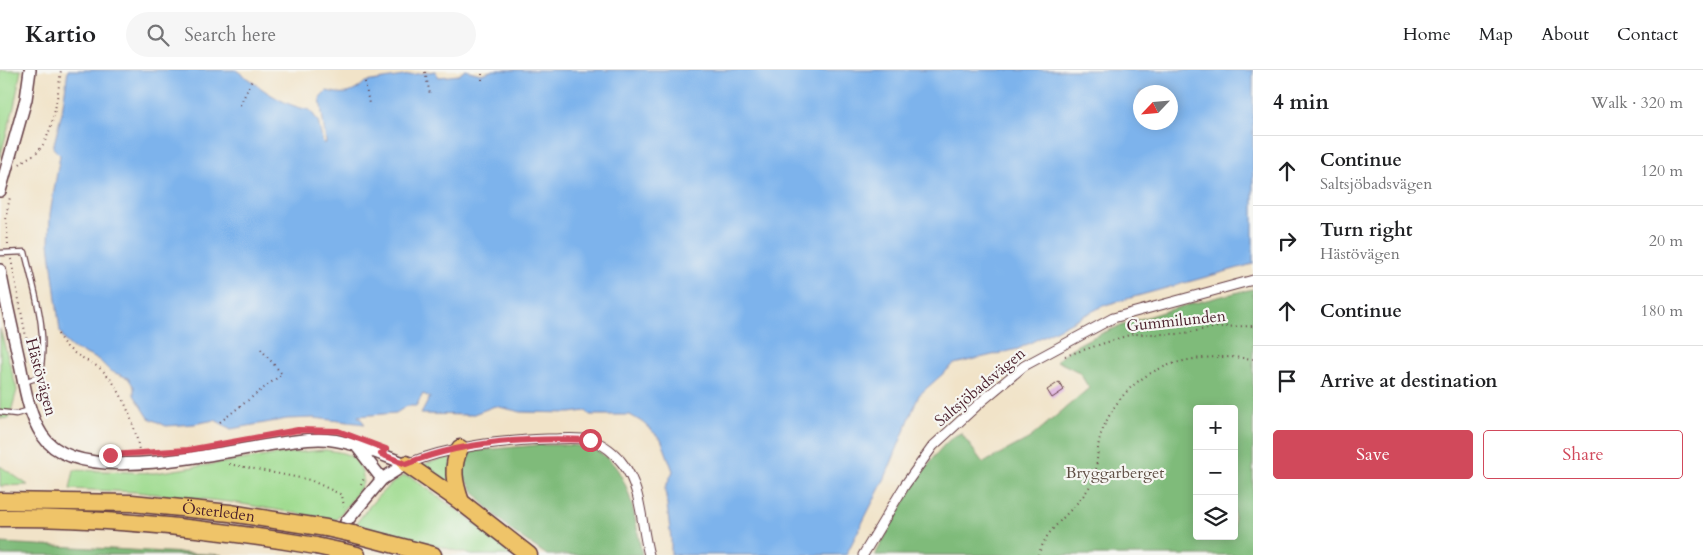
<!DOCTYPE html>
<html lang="en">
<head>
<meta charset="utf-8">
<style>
  body { margin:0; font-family:Cardo,serif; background:#f6f6f6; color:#202124 }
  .controls { position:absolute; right:15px; bottom:15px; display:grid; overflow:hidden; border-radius:5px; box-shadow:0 2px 12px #0003 }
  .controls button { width:45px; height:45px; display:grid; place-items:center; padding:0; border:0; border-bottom:1px solid #e0e0e0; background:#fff; color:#202124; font:25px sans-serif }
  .compass { position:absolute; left:1133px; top:15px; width:45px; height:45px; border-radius:50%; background:#fff; box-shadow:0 2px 12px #0003; rotate:244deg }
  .stop { position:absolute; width:15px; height:15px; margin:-11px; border:4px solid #d1495b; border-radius:50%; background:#fff }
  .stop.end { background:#d1495b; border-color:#fff; box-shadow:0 1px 5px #0008 }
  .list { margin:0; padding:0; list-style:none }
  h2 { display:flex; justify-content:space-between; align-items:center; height:65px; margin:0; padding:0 20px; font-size:21px }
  h2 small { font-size:16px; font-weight:400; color:#757577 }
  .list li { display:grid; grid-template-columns:32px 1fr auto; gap:15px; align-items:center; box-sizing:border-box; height:70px; padding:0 20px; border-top:1px solid #e0e0e0 }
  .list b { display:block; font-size:19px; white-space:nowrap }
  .list p { margin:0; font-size:16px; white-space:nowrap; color:#757577 }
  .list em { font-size:16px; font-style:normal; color:#757577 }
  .actions { display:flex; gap:10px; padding:15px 20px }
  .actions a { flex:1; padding:11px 0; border:1px solid #d1495b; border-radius:5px; text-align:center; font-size:18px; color:#d1495b }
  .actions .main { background:#d1495b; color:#fff }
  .icon { flex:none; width:28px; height:28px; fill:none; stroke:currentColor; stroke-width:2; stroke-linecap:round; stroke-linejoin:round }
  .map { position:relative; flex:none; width:1253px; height:485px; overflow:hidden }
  header { display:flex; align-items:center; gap:30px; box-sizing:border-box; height:70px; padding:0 25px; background:#fff; border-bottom:1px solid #e0e0e0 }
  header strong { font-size:24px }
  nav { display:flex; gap:28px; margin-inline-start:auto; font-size:18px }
  .search { width:350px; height:45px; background:#f6f6f6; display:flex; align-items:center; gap:12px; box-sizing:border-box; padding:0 18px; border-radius:28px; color:#757577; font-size:19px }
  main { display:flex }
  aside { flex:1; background:#fff }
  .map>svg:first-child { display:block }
  .green { fill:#9fdb8f; stroke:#747d5d }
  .forest { fill:#7fbb7a; stroke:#646d52; fill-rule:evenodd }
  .water { fill:#7db3ec; stroke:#64698c; fill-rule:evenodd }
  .building { fill:#ddafdf }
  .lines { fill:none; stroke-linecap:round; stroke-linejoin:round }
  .service-casing { stroke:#633c43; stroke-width:7 }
  .minor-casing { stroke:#633c43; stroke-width:11 }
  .tertiary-casing { stroke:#633c43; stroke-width:14 }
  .motorway-casing { stroke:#633c43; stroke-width:19 }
  .path { stroke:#633c43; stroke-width:2; stroke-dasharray:1 4; stroke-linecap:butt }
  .service { stroke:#fff; stroke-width:4.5 }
  .minor { stroke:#fff; stroke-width:9 }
  .tertiary { stroke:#fff; stroke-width:11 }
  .motorway { stroke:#efc469; stroke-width:16 }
  .motorway-bridge-casing { stroke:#633c43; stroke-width:19; stroke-linecap:butt }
  .motorway-bridge { stroke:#efc469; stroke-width:16 }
  .route { stroke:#d1495b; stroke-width:6 }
  .labels { text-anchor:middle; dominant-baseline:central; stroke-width:4.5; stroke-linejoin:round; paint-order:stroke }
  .street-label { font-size:16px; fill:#4a1f2b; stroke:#f6f6f2 }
  .park-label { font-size:16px; fill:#5f4e44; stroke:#f6f6f2 }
</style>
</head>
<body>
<header>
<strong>Kartio</strong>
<div class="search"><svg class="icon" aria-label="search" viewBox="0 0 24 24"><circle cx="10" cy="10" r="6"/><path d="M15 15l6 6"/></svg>Search here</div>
<nav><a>Home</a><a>Map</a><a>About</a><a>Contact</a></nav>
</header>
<main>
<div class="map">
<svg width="1253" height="485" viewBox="0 0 1253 485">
  <rect width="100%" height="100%" fill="#f6f6f2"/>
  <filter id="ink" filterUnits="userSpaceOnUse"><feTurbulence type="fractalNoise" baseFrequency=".02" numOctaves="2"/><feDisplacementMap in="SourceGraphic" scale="10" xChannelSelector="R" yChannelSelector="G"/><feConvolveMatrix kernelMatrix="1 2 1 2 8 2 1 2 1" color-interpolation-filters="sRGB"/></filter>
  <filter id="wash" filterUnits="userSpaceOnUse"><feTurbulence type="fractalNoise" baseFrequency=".0096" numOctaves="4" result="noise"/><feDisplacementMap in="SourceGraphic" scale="20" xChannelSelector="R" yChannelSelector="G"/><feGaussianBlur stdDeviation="1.12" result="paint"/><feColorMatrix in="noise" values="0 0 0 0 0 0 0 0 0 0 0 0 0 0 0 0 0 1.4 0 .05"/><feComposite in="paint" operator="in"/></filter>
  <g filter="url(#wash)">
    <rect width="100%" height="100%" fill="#f1e3c8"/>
    <!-- green -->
    <g class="green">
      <polygon points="0,0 21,0 14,37 0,87"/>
      <polygon points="0,259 17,320 9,349 0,348"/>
      <path d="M 325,380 C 340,382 355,383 361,399 C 363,404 364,410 362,415 C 355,427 344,439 336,450 L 230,432 L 136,422 L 70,419 L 74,400 L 155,403 L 280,384 Z"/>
      <polygon points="451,386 450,417 422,395"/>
      <polygon points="0,396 28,415 0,416"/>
      <path d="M 403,406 L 411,407 L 519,485 L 472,485 L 356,454 C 369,436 383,418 403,406 Z"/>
    </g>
    <!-- forest -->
    <g class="forest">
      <path d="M 1253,219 L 1253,485 L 875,485 C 891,457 933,372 961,363 L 983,393 L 1030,368 L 1089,318 L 1079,302 L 1057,291 C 1082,259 1211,228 1253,219 ZM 1197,339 L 1234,339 L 1234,466 L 1197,466 Z"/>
      <path d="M 538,375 C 554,375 572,374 588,378 C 631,389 634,449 642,485 L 547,485 L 512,461 L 482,432 L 464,407 L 461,392 L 464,385 L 472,381 Z"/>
      <polygon points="0,473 223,485 0,485"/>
    </g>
    <!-- water -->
    <path class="water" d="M 68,0 L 236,0 C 260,17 280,35 310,40 L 318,51 L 323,73 L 326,73 L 320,28 L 327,21 C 344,25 352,25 365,12 L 435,1 L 439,7 L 459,5 L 465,0 L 481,4 L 494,0 L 1253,0 L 1253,194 L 1105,235 L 1018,279 L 954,294 L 919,325 L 885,408 L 846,485 L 671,485 L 671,469 L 665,418 L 673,401 L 661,369 L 642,352 L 630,345 L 590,345 L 586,341 L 570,343 L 521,342 L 495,336 L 471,345 L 421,344 L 430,327 L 423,324 L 416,336 L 407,336 L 396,343 L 358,346 L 365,354 L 314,348 L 287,349 L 231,359 L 215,350 L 194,354 L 166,356 L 149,348 L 134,325 L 134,317 L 128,308 L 110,301 L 99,290 L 73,278 L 65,271 L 60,261 L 49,173 L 50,144 L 60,85 L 53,78 L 62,42 ZM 1140,22 L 1170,22 L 1170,52 L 1140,52 Z"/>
    <g id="blocks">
      <!-- building -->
      <polygon class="building" points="1059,312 1064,320 1052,328 1047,320"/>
    </g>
  </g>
  <g filter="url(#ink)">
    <use href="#blocks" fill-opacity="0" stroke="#633c43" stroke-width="1"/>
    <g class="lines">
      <defs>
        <g id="service">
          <path d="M 0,183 L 25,182 C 35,224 49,264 39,307 L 24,312"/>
          <polyline points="0,342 16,344 30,340"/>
        </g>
        <g id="minor">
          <path d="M 406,394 C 452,376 499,371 548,369 C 561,369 577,367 590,370 C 603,373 616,384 623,394 C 642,418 641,456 649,485"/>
          <polyline points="863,485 905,415 933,376 982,331 1024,296 1113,248 1253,210"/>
        </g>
        <g id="tertiary">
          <polyline points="0,121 26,29 30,0"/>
          <path d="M 0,200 C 5,228 12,257 18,285 C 24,311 27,342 42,365 C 82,427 257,369 319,369 C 349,369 379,384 406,394"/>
          <polyline points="358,378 382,409"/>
          <polyline points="346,452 382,409 406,394"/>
        </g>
        <g id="motorway">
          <path d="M 460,378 C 451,397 454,412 461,432"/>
          <polyline points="406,394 461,432 529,485"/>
          <path id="s1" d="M 0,431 L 132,433 L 230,443 L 326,458"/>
          <path d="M 0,448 C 107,447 210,458 316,476"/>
          <polyline points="353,464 433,485"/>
          <polyline points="344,482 357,485"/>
        </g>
      </defs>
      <!-- service casing -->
      <use href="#service" class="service-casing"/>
      <!-- minor casing -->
      <use href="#minor" class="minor-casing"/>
      <!-- tertiary casing -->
      <use href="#tertiary" class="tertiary-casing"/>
      <!-- motorway casing -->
      <use href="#motorway" class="motorway-casing"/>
      <!-- path -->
      <g class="path">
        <polyline points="425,2 430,24"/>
        <polyline points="482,4 482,13"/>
        <polyline points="365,12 369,34"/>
        <polyline points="240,35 252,10"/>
        <path d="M 20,94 C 25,88 34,86 39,80 C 54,63 58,22 61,0"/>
        <polyline points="8,174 6,146 10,127"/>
        <polyline points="11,189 27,272"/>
        <path d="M 58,264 C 67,283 81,286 98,297 C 120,312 136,356 139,381"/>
        <polyline points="1065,286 1132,264 1179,264 1218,257 1253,256"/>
        <polyline points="220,352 282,304 259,277"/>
        <polyline points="229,394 310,410 342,425 344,437"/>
        <polyline points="361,415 365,406"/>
        <path d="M 1038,485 C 1041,478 1044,471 1048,465 C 1061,448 1079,434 1090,416 C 1100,400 1095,381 1101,364 C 1126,296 1186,281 1253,289"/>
      </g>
      <!-- service -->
      <use href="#service" class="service"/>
      <!-- minor -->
      <use href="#minor" class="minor"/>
      <!-- tertiary -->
      <use href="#tertiary" class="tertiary"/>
      <!-- motorway -->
      <use href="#motorway" class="motorway"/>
      <defs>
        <g id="motorway-bridge">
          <polyline points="326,458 353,464"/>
          <polyline points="316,476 344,482"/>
        </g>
      </defs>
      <!-- motorway-bridge casing -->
      <use href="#motorway-bridge" class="motorway-bridge-casing"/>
      <!-- motorway-bridge -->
      <use href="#motorway-bridge" class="motorway-bridge"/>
    </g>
  </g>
  <g class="lines" filter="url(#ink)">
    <!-- route -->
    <path class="route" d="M 110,385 L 188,380 L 298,360 L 338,361 L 386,379 L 381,384 L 406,394 C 464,371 528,367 590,370"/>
  </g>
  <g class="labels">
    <!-- street labels -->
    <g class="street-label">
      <text transform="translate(1176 251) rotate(-6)">Gummilunden</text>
      <text transform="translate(41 307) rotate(75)">Hästövägen</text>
      <text transform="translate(980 317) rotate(-40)">Saltsjöbadsvägen</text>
      <text stroke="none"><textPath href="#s1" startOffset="219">Österleden</textPath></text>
    </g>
    <!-- park labels -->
    <g class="park-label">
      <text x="1115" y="403">Bryggarberget</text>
    </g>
  </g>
</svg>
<div class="controls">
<button>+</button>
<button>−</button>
<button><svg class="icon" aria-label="layers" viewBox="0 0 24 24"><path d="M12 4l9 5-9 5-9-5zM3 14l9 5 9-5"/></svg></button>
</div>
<svg class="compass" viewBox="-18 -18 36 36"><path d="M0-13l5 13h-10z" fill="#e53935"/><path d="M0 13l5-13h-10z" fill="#757577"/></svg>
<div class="stop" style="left:590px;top:370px"></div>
<div class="stop end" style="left:110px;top:385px"></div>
</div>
<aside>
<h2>4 min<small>Walk · 320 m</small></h2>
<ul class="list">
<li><svg class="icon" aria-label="ahead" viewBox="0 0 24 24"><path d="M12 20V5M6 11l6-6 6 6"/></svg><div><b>Continue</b><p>Saltsjöbadsvägen</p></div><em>120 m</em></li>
<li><svg class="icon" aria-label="right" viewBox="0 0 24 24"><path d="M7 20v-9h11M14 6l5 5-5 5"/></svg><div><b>Turn right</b><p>Hästövägen</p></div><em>20 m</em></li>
<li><svg class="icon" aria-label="ahead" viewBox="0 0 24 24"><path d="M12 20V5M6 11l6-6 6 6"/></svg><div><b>Continue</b></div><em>180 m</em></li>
<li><svg class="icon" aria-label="arrive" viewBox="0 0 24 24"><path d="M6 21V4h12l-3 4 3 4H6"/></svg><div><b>Arrive at destination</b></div></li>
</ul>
<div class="actions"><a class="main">Save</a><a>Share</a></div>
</aside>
</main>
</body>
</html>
